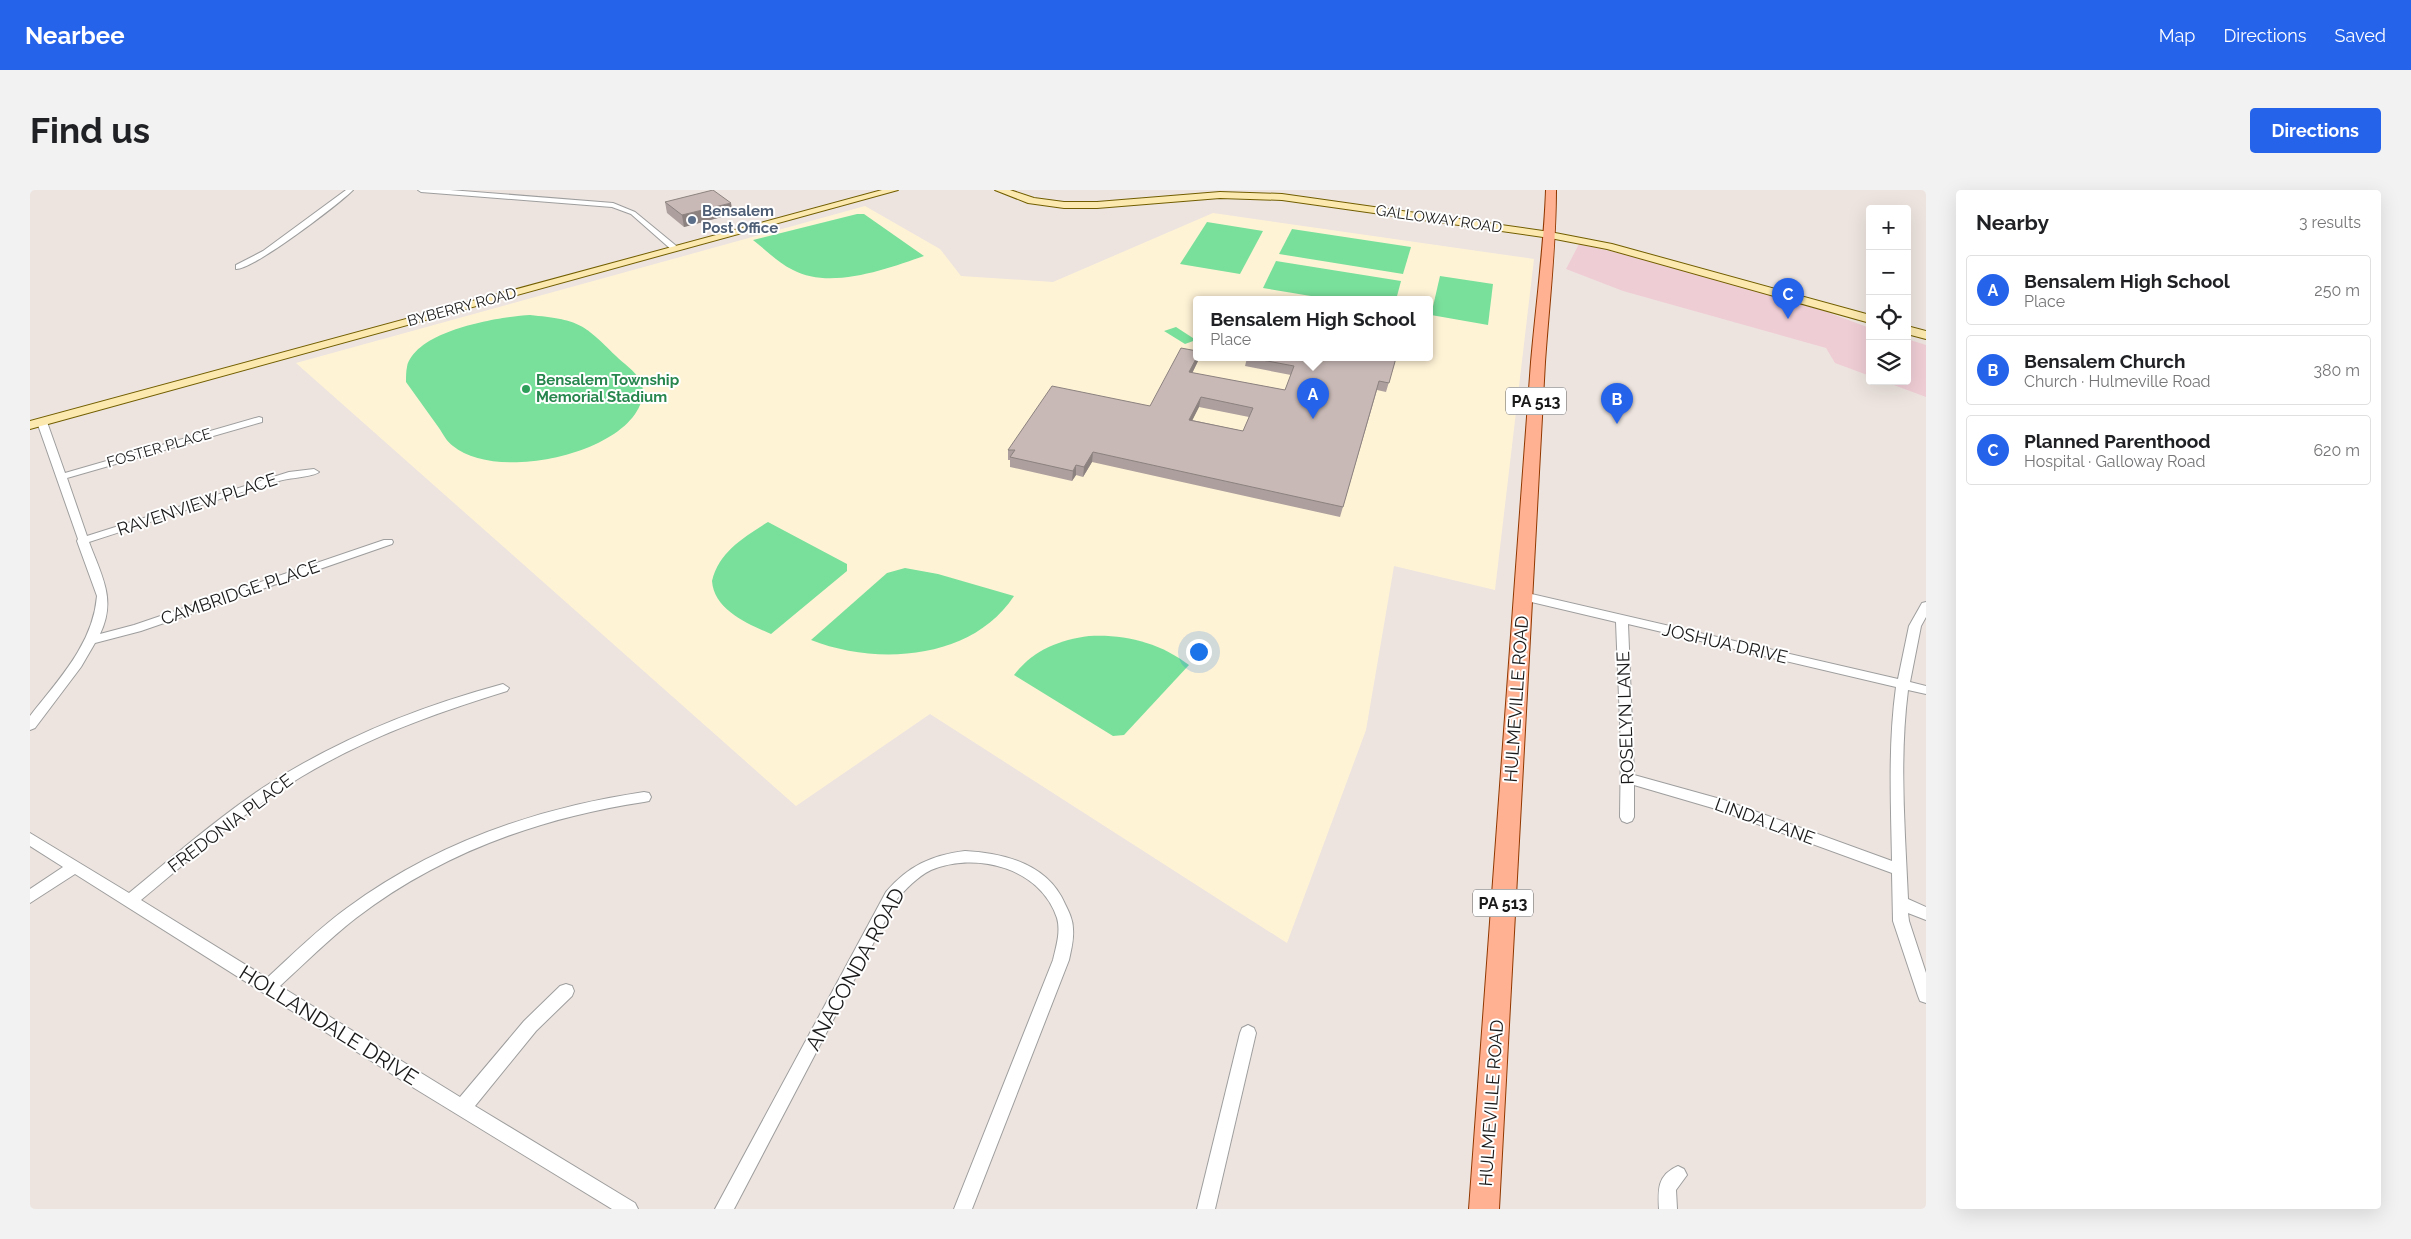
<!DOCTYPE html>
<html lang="en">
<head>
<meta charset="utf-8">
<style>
  body { margin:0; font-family:Raleway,sans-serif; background:#f2f2f2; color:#202124 }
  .controls { position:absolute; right:15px; top:15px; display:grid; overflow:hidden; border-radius:5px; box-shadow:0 5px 20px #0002 }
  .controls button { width:45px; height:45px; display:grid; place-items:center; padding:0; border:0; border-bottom:1px solid #e0e0e0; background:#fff; color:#202124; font:25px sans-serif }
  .you { position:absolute; left:1168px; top:461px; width:18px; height:18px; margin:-12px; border:4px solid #fff; border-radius:50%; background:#1a73e8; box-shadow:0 0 0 8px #1a73e833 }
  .badge { display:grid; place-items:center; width:32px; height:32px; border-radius:50%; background:#2563eb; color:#fff; font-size:16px; font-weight:700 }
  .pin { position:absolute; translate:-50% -41px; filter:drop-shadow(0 1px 2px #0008) }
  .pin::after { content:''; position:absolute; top:26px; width:18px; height:15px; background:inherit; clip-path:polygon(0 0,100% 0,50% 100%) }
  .popup { position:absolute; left:1163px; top:106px; width:240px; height:65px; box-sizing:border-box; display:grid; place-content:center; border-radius:5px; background:#fff; filter:drop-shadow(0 1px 4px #0005); font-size:16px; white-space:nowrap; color:#757577 }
  .popup b { font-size:19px; color:#202124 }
  .popup::after { content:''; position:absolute; left:50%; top:100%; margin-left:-10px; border:10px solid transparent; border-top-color:#fff }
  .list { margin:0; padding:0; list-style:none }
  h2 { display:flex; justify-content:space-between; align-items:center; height:65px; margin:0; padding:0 20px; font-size:21px }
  h2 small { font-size:16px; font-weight:400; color:#757577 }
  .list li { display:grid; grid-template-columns:32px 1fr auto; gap:15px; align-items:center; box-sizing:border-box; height:70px; margin:0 10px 10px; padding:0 10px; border:1px solid #e0e0e0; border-radius:5px }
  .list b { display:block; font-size:19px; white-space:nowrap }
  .list p { margin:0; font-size:16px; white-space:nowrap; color:#757577 }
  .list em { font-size:16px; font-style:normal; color:#757577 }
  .icon { flex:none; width:28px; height:28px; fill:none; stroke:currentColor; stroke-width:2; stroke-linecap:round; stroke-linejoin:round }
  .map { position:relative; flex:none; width:1896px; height:1019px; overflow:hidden; border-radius:5px }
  header { display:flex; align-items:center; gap:30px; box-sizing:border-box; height:70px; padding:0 25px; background:#2563eb; color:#fff }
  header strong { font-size:24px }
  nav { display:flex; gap:28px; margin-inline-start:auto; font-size:18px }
  .intro { display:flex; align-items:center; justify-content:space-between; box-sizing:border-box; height:120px; padding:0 30px }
  h1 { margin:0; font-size:35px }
  .button { padding:12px 22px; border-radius:5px; background:#2563eb; color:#fff; font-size:18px; font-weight:700 }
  main { display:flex; gap:30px; padding:0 30px }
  aside { flex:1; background:#fff; border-radius:5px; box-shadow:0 5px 20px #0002 }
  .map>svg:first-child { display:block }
  .commercial { fill:#efcdd5 }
  .education { fill:#fff3d6; fill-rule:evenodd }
  .pitch { fill:#79e09b }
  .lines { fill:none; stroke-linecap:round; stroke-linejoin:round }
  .street-casing { stroke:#9e9e9e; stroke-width:2 }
  .secondary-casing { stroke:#725e01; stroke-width:2 }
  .primary-casing { stroke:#913800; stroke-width:2 }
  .street { fill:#fff; fill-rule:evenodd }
  .secondary { fill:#fbe9af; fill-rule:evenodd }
  .primary { fill:#ffb192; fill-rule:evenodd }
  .wall { fill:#ac9f9d; fill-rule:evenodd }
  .shaded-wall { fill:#8c827f }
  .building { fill:#c8b9b6; stroke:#8c827f; fill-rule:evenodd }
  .service-dot { fill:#5c6f8a; stroke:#fff; stroke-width:2 }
  .leisure-dot { fill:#2e9e5b; stroke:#fff; stroke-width:2 }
  .labels { text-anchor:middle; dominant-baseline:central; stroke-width:4; stroke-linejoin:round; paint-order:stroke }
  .far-service-label { font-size:15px; font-weight:bold; fill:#4e5e75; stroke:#fff; text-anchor:start }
  .far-street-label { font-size:15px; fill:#1a1a1a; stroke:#fff }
  .far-leisure-label { font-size:15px; font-weight:bold; fill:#27864d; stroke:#fff; text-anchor:start }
  .shield { fill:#fff; stroke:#5f5f5f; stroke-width:1 }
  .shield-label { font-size:16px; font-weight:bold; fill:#1a1a1a }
  .street-label { font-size:18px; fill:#1a1a1a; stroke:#fff }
  .near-street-label { font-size:21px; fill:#1a1a1a; stroke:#fff }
</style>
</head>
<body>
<header>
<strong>Nearbee</strong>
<nav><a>Map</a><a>Directions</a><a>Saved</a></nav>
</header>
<div class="intro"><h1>Find us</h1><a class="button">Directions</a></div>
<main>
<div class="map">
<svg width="1896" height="1019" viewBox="0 0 1896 1019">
  <rect width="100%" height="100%" fill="#ede4df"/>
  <!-- commercial -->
  <g class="commercial">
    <polygon points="1549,54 1632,73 1794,121 1840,138 1840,186 1805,173 1796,158 1593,101 1536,79"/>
    <polygon points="1877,149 1896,155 1896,207 1853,191 1877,191"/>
  </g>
  <!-- education -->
  <path class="education" d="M 835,16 L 910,59 L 931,86 L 1023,92 L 1183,23 L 1504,69 L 1465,400 L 1364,376 L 1336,540 L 1257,753 L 900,524 L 766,616 L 266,173 ZM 1167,110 L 1399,110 L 1399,168 L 1167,168 Z"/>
  <!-- pitch -->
  <g class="pitch">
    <path d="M 827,24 L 834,24 L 894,66 C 857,79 800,100 763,80 C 748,73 736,60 723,50 Z"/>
    <polygon points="1177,32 1233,41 1210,84 1150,74"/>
    <polygon points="1262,39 1381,57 1373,84 1249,64"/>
    <polygon points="1246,71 1371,91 1366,110 1305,110 1233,98"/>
    <polygon points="1410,86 1463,94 1458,135 1401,125"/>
    <path d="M 500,125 C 548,130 552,132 586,166 C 593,173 605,181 610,190 C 614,198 614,207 610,215 C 589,266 464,291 423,256 C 417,252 413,244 409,238 C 398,223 387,207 376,192 C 376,187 376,181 377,177 C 386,140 469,127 500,125 Z"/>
    <polygon points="1146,137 1166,150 1155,154 1134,141"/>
    <path d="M 738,332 L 817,374 L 817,381 L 741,444 C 718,434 684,420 682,391 C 689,362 714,347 738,332 Z"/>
    <path d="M 875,378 L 908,384 L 984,406 C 942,470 847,476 781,450 L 857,383 Z"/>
    <path d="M 1059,446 C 1096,444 1130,453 1159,475 L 1094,545 L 1083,546 L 984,485 C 1003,460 1029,450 1059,446 Z"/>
  </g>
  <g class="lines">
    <defs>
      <g id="street">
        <path d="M 316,0 L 323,0 C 309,14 223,80 206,79 L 206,75 L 233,61 Z"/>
        <polygon points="388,0 420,0 583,13 605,22 650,59 643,61 601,24 582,17 391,2"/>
        <path d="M 229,227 L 232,228 L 232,232 L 37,288 L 57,346 L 259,282 L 284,279 L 289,282 C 283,287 258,288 249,291 C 185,309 122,332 59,352 C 71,385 87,409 70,444 L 104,435 L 354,350 L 362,350 L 363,352 L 362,354 L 111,441 L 65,453 L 51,477 L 5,538 L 0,540 L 0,526 C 29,489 63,454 67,406 L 47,351 L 48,349 L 7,232 L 9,230 L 12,229 L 17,232 L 35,283 Z"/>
        <path d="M 1493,402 L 1868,489 L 1879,436 L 1892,413 L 1896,412 L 1896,427 L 1891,436 L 1880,492 L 1896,496 L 1896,504 L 1878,500 C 1869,570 1875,640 1878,709 L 1896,717 L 1896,730 L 1878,723 L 1879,731 L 1896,783 L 1896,813 L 1890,811 L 1888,806 L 1863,731 L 1862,683 L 1686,619 L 1604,595 L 1604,627 L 1602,631 L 1597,633 L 1592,631 L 1590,627 L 1591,557 L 1586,432 L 1489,409 L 1487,406 ZM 1598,434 L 1866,497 C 1858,555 1861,613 1862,671 L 1694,610 L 1604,585 Z"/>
        <path d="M 473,494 L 479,498 L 477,501 C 405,523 336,548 271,587 C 213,622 163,667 111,710 L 237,788 C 263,764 288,739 317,718 C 405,653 506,618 614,602 L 619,603 L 621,607 L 619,611 L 614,612 C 509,628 411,663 326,728 C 299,749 275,773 250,796 L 430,907 L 494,831 L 530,796 L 536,794 L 542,796 L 544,801 L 542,806 L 506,841 L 445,916 L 605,1013 L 608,1019 L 582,1019 L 384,898 L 45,684 L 0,713 L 0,699 L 33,677 L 0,656 L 0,643 L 99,703 C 143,667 186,629 234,597 C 308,549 388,517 473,494 Z"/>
        <path d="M 935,661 C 974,663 1018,674 1035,714 C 1039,722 1043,730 1043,739 C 1044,750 1041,760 1039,770 L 942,1019 L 924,1019 L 1023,770 C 1026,757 1031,742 1027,728 C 1011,678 946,661 901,680 C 887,687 876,699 866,710 L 704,1019 L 685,1019 L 856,702 C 878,676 902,665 935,661 Z"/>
        <polygon points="1218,835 1224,838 1226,843 1185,1019 1167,1019 1210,843 1212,838"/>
        <path d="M 1648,976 L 1654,979 L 1657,985 L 1646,1000 L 1647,1019 L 1629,1019 C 1628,1000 1627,985 1648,976 Z"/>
      </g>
      <g id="secondary">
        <polygon points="852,0 868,0 0,239 0,231"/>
        <polygon points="965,0 980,0 1004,8 1034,12 1067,12 1190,2 1252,4 1520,42 1582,54 1840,125 1840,133 1577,59 1520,48 1252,10 1190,8 1067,18 1034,18 998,13"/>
        <polygon points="1877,136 1896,141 1896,149 1877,144"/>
      </g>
      <path id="primary" d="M 1516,0 L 1526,0 C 1526,57 1519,115 1515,172 L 1469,1019 L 1439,1019 L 1501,172 C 1506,115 1514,57 1516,0 Z"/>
    </defs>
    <!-- street casing -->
    <use href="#street" class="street-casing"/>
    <!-- secondary casing -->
    <use href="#secondary" class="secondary-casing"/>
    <!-- primary casing -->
    <use href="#primary" class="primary-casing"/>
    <!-- street -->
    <use href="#street" class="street"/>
    <!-- secondary -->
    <use href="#secondary" class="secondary"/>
    <!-- primary -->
    <use href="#primary" class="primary"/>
  </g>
  <!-- wall -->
  <g class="wall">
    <polygon points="635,12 703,24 654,37 637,23"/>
    <path d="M 1167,168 L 1169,168 L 1168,171 L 1162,183 L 1255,200 L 1261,185 L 1215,176 L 1217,168 L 1366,168 L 1356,202 L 1347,200 L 1310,327 L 1062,272 L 1053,287 L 1046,285 L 1042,291 L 980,277 L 980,270 L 978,270 L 978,260 L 1120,216 ZM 1169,217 L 1219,227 L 1213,241 L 1162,230 Z"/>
  </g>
  <!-- shaded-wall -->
  <g class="shaded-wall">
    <polygon points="701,13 703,24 654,37 652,25"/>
    <polygon points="1167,168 1169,168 1168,171 1158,192 1159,182"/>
    <polygon points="1171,207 1169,217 1158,239 1159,230"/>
    <polygon points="1063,262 1062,272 1053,287 1054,277"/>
    <polygon points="1046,275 1046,285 1042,291 1043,281"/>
  </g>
  <!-- building -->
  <g class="building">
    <polygon points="683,0 701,13 652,25 635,12"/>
    <path d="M 1151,158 L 1167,161 L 1167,167 L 1159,182 L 1255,200 L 1264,176 L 1221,168 L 1366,168 L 1359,193 L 1349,191 L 1313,317 L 1063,262 L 1054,277 L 1046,275 L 1043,281 L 980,267 L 985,260 L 978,260 L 1022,196 L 1120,216 ZM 1171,207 L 1223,218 L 1213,241 L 1159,230 Z"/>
  </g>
  <!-- markers -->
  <circle class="service-dot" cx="662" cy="30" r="5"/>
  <circle class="leisure-dot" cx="496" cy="199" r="5"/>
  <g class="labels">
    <!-- far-service labels -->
    <g class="far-service-label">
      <text x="672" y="21">Bensalem<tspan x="672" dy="17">Post Office</tspan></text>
    </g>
    <!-- far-street labels -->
    <g class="far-street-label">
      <text transform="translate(1409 29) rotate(8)">GALLOWAY ROAD</text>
      <text transform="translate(432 117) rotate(-15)">BYBERRY ROAD</text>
      <text transform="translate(129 258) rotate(-16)">FOSTER PLACE</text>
    </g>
    <!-- far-leisure labels -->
    <g class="far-leisure-label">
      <text x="506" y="190">Bensalem Township<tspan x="506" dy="17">Memorial Stadium</tspan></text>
    </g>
    <!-- shield labels -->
    <g class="shield">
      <rect x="1476" y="197.5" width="60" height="27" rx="4"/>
      <rect x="1443" y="699.5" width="60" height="27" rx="4"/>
    </g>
    <g class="shield-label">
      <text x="1506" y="211">PA 513</text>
      <text x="1473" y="713">PA 513</text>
    </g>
    <!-- street labels -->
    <g class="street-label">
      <text transform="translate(167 314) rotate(-18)">RAVENVIEW PLACE</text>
      <text transform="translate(210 402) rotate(-19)">CAMBRIDGE PLACE</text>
      <text transform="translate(1695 453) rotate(13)">JOSHUA DRIVE</text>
      <text transform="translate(1486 509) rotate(-86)">HULMEVILLE ROAD</text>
      <text transform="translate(1595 528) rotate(-92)">ROSELYN LANE</text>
      <text transform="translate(1735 631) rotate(20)">LINDA LANE</text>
      <text transform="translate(200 633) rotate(-37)">FREDONIA PLACE</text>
      <text transform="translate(1461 913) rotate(-86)">HULMEVILLE ROAD</text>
    </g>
    <!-- near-street labels -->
    <g class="near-street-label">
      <text transform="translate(825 779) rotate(-61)">ANACONDA ROAD</text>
      <text transform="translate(299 835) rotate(32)">HOLLANDALE DRIVE</text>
    </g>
  </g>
</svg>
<div class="controls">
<button>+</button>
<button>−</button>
<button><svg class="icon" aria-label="locate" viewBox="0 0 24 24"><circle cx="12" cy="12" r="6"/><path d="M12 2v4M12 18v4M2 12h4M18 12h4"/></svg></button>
<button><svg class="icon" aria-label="layers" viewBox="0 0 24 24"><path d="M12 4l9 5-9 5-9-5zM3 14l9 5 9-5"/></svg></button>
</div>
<div class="you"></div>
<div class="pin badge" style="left:1283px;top:229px">A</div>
<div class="popup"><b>Bensalem High School</b>Place</div>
<div class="pin badge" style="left:1587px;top:234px">B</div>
<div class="pin badge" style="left:1758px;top:129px">C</div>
</div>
<aside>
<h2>Nearby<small>3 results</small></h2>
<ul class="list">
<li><span class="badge">A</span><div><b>Bensalem High School</b><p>Place</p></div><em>250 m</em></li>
<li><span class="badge">B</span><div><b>Bensalem Church</b><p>Church · Hulmeville Road</p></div><em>380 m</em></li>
<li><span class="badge">C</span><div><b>Planned Parenthood</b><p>Hospital · Galloway Road</p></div><em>620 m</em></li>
</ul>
</aside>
</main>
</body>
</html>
